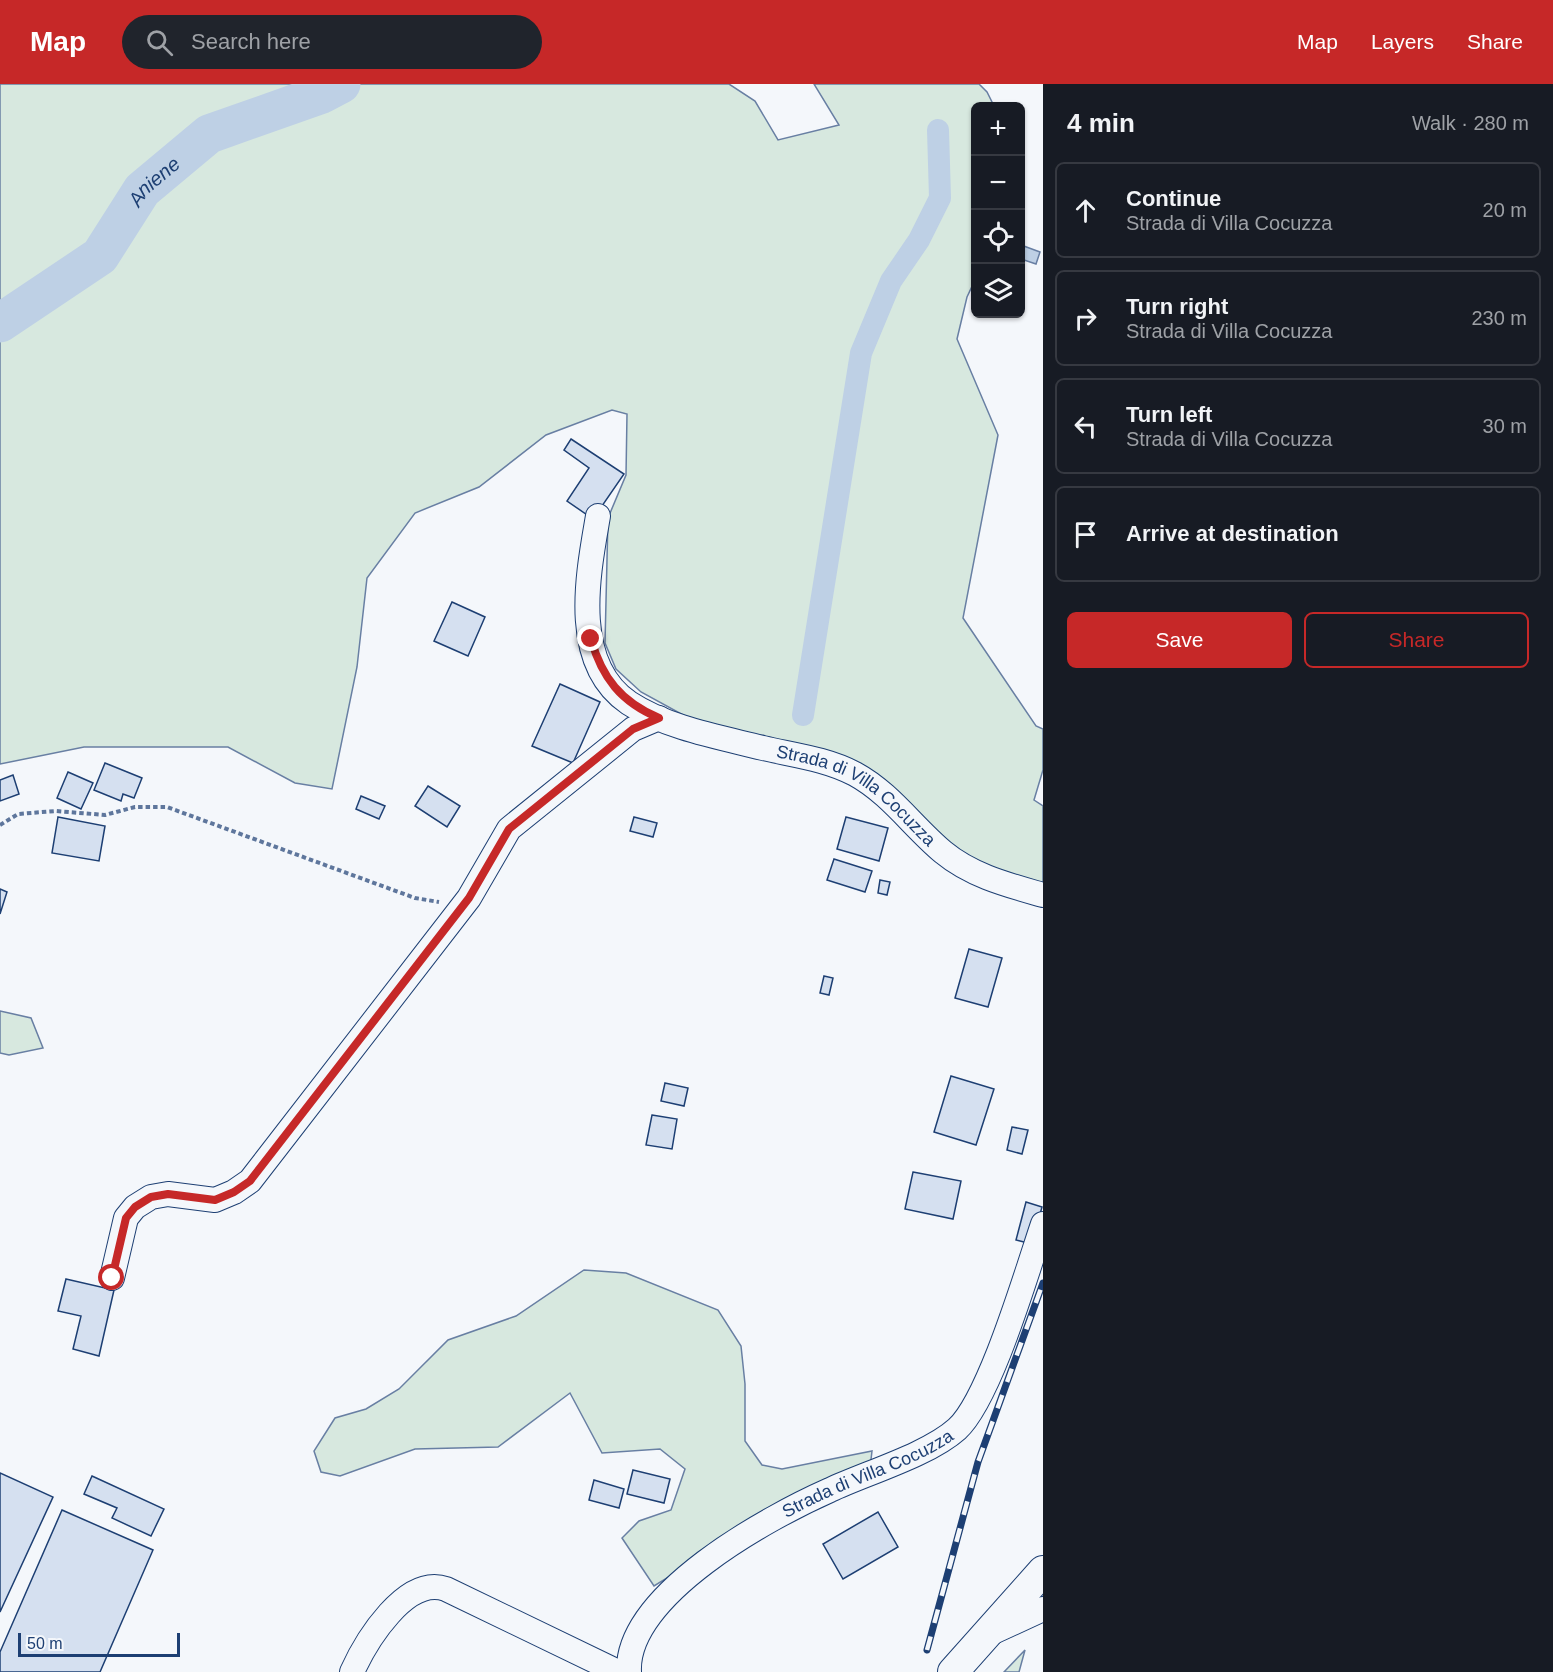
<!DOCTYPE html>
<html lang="en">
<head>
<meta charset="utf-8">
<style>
  body { margin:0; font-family:Arial,sans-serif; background:#20242c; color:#f1f3f6 }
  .controls { position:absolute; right:18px; top:18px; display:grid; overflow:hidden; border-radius:9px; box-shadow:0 2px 4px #0004 }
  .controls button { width:54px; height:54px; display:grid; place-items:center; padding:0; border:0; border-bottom:2px solid #363941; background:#171b24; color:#f1f3f6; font:30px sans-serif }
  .scale { position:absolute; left:18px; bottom:15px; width:162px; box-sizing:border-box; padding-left:6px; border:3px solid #1d3f73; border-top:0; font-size:16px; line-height:21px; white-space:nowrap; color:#1d3f73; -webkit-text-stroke:4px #f4f7fb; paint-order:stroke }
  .stop { position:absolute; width:18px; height:18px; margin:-14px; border:4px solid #c62828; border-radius:50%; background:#fff }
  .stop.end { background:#c62828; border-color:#fff; box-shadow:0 2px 6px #0008 }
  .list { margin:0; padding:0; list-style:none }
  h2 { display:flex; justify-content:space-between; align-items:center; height:78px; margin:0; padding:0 24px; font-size:26px }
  h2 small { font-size:20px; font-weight:400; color:#9ea1a6 }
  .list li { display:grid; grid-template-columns:39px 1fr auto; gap:18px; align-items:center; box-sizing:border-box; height:96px; margin:0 12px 12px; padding:0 12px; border:2px solid #363941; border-radius:9px }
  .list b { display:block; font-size:22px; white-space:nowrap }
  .list p { margin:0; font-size:20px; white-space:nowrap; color:#9ea1a6 }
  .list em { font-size:20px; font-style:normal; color:#9ea1a6 }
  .actions { display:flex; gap:12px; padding:18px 24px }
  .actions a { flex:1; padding:14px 0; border:2px solid #c62828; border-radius:9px; text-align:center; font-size:21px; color:#c62828 }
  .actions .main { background:#c62828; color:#fff }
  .icon { flex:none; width:33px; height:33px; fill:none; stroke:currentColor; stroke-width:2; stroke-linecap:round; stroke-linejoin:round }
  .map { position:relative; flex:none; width:1043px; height:1588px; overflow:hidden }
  header { display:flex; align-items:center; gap:36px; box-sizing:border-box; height:84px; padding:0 30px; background:#c62828; color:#fff }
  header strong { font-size:28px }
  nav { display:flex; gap:33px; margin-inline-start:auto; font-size:21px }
  .search { width:420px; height:54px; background:#20242c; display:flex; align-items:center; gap:15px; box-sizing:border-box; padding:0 21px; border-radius:33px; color:#9ea1a6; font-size:22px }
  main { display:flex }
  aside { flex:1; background:#171b24 }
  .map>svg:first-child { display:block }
  .green { fill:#d7e8df; stroke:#687fa3; stroke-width:1.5 }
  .water { fill:#bed0e5; stroke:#687fa3; stroke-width:1.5 }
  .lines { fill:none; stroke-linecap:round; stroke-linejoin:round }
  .canal { stroke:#bed0e5; stroke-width:22 }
  .river { stroke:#bed0e5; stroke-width:39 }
  .building { fill:#d5e0f0; stroke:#1d3f73; stroke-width:1.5 }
  .minor-casing { stroke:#1d3f73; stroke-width:26 }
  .major-casing { stroke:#1d3f73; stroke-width:32 }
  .path { stroke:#5e769c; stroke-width:4; stroke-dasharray:4.5 3; stroke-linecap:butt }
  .minor { stroke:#f4f7fb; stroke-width:24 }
  .major { stroke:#f4f7fb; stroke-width:30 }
  .rail-casing { stroke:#1d3f73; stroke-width:7 }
  .rail { stroke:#f4f7fb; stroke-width:4.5; stroke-dasharray:14; stroke-linecap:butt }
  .route { stroke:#c62828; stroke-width:8 }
  .labels { text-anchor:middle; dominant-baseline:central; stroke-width:4.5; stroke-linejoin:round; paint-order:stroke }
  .street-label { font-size:18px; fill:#1d3f73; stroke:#f4f7fb }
  .water-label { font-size:20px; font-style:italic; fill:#1d3f73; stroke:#f4f7fb }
</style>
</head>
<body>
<header>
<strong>Map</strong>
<div class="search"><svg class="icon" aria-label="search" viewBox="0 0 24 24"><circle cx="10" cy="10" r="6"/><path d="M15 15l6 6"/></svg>Search here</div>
<nav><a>Map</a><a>Layers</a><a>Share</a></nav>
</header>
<main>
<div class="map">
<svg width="1043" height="1588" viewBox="0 0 1043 1588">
  <rect width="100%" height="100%" fill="#f4f7fb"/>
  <!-- green -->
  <g class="green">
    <polygon points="0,0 729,0 755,17 778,56 839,41 814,0 979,0 987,8 994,22 975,22 975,196 967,213 957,255 998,351 963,534 1036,642 1043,645 1043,686 1034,716 1043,722 1043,805 970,777 879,696 705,643 641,608 616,585 605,559 608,434 626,391 627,330 612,326 546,351 479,403 415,429 367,494 357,583 332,705 295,699 228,663 84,663 0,680"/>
    <polygon points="0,927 31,934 43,964 9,971 0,969"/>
    <polygon points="584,1186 626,1189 718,1226 741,1262 745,1300 745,1357 762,1381 782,1385 872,1367 870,1384 796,1415 654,1502 622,1454 639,1437 671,1426 685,1385 660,1365 602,1369 570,1309 498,1363 415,1365 340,1392 321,1388 314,1367 335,1334 366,1325 399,1305 448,1256 516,1232"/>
    <polygon points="1025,1566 1019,1588 1004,1588"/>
  </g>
  <!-- water -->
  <polygon class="water" points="1021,161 1040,168 1036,180 1021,175"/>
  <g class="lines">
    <!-- canal -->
    <polyline class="canal" points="803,631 861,269 891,197 919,156 940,114 938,46"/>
    <!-- river -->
    <path class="river" id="s1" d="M 0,239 L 100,172 L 142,106 L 209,50 L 322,10 L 341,0"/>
  </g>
  <!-- building -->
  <g class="building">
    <polygon points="571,355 624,390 593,435 567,417 589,384 564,366"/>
    <polygon points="452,518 485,533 468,572 434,557"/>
    <polygon points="560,600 600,618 573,679 532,662"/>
    <polygon points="105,679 142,694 134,714 123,710 121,717 94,706"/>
    <polygon points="68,688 93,699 81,725 57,714"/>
    <polygon points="13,691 19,710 0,717 0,696"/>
    <polygon points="428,702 460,722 447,743 415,722"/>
    <polygon points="361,712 385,722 379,735 356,725"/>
    <polygon points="58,733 105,742 99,777 52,769"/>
    <polygon points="634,733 657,739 653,753 630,747"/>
    <polygon points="846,733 888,744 879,777 837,765"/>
    <polygon points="834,775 872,787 865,808 827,796"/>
    <polygon points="880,796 890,798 887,811 878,809"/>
    <polygon points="0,805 7,808 0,830"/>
    <polygon points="969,865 1002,874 988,923 955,914"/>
    <polygon points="824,892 833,894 829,911 820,909"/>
    <polygon points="951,992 994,1005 976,1061 934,1048"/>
    <polygon points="665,999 688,1004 684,1022 661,1017"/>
    <polygon points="652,1031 677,1035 672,1065 646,1061"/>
    <polygon points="1012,1043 1028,1046 1022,1070 1007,1066"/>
    <polygon points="913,1088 961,1097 953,1135 905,1125"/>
    <polygon points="1026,1118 1042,1123 1032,1160 1016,1156"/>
    <polygon points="66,1195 114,1206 99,1272 73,1265 81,1232 58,1227"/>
    <polygon points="633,1386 670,1395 664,1419 627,1410"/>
    <polygon points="0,1389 53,1413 0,1528"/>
    <polygon points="92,1392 164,1425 151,1452 112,1434 117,1424 84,1410"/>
    <polygon points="594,1396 624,1405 619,1424 589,1416"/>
    <polygon points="62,1426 153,1466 100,1588 0,1588 0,1568"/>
    <polygon points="878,1428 898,1463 843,1495 823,1460"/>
  </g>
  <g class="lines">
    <defs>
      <g id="minor">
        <path id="s2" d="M 598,432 C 588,490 570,579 629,619 C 667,644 719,653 763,664 C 793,671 827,675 855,690 C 890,709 913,743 943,768 C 972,792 1008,801 1043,811"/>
        <polyline points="112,1194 126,1134 135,1123 151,1113 168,1110 215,1116 234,1108 250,1097 469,814 509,745 633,645 659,634"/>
        <polyline points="993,1548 1043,1525"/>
        <path d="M 352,1588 C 366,1557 406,1491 446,1505 L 618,1588"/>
        <path id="s3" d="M 629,1588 C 625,1511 769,1433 830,1406 C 866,1389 928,1371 957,1345 C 990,1315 1027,1187 1043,1140"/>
      </g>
      <polyline id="major" points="953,1588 1043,1487"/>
    </defs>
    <!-- minor casing -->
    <use href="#minor" class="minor-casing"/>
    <!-- major casing -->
    <use href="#major" class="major-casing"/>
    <!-- path -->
    <polyline class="path" points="0,741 18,730 56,727 105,731 135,723 167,723 415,814 439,818"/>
    <!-- minor -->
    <use href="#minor" class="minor"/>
    <!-- major -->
    <use href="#major" class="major"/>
    <defs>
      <polyline id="rail" points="927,1566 978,1378 1043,1199"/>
    </defs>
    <!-- rail casing -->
    <use href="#rail" class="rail-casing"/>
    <!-- rail -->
    <use href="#rail" class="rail"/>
  </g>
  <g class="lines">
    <!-- route -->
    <path class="route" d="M 112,1194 L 126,1134 L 135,1123 L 151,1113 L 168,1110 L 215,1116 L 234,1108 L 250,1097 L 469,814 L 509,745 L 633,645 L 659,634 C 621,618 602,594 591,555"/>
  </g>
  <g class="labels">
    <!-- street labels -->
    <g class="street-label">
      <text stroke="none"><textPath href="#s2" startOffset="450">Strada di Villa Cocuzza</textPath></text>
      <text stroke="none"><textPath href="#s3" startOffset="324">Strada di Villa Cocuzza</textPath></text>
    </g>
    <!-- water labels -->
    <g class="water-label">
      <text stroke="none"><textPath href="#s1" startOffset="213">Aniene</textPath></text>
    </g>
  </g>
</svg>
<div class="controls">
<button>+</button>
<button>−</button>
<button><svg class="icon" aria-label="locate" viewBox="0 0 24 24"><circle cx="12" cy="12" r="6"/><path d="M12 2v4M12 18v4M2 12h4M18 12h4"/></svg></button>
<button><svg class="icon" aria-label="layers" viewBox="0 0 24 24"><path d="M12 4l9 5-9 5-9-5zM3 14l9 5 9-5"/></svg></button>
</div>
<div class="scale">50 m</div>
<div class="stop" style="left:112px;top:1194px"></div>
<div class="stop end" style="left:591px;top:555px"></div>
</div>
<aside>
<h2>4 min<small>Walk · 280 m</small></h2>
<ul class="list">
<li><svg class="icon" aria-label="ahead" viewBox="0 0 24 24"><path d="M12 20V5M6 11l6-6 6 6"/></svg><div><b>Continue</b><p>Strada di Villa Cocuzza</p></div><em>20 m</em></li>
<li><svg class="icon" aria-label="right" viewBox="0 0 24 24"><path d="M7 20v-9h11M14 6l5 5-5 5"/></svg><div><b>Turn right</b><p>Strada di Villa Cocuzza</p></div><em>230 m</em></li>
<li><svg class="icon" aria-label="left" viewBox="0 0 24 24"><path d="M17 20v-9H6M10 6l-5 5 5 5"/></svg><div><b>Turn left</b><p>Strada di Villa Cocuzza</p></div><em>30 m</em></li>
<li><svg class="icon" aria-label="arrive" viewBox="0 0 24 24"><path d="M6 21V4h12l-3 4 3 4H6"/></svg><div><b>Arrive at destination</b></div></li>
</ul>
<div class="actions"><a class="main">Save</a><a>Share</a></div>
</aside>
</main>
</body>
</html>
